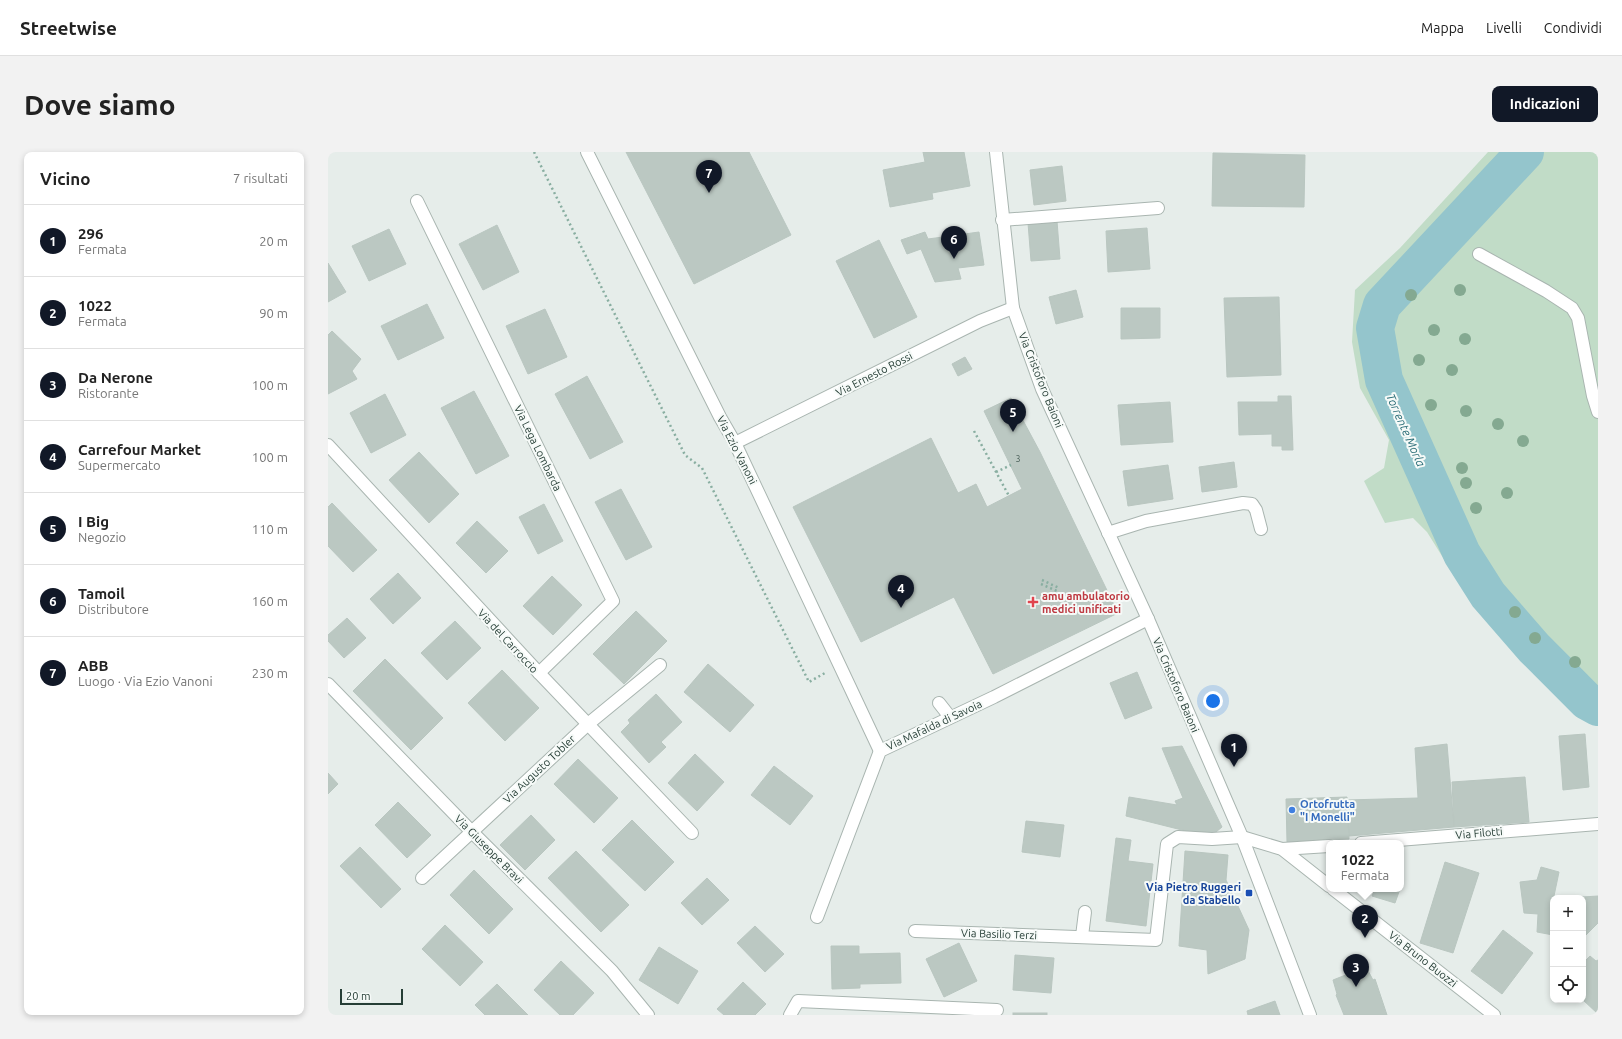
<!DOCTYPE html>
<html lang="it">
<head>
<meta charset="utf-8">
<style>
  body { margin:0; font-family:Ubuntu,sans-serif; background:#f2f2f2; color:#222 }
  .controls { position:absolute; right:12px; bottom:12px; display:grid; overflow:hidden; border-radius:8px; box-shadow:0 2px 6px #0003 }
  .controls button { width:36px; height:36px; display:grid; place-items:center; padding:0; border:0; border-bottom:1px solid #e0e0e0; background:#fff; color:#222; font:20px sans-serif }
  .scale { position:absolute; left:12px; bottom:10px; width:63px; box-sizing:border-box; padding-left:4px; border:2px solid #263e36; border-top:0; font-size:11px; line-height:14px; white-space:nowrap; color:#263e36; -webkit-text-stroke:3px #f6faf8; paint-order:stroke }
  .you { position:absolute; left:885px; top:549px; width:14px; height:14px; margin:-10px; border:3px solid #fff; border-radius:50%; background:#1a73e8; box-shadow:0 0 0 6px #1a73e833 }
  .badge { display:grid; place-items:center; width:26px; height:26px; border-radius:50%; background:#111827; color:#fff; font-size:13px; font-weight:700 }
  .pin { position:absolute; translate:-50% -33px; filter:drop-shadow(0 1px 2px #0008) }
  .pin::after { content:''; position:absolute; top:21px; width:14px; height:12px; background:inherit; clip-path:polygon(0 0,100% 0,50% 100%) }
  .popup { position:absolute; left:998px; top:688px; width:78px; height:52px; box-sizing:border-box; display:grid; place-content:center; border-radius:8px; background:#fff; filter:drop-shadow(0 1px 3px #0005); font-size:13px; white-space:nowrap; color:#767676 }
  .popup b { font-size:15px; color:#222 }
  .popup::after { content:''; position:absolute; left:50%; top:100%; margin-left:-8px; border:8px solid transparent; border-top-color:#fff }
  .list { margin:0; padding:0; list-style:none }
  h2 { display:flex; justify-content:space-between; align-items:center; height:52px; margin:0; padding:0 16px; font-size:17px }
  h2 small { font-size:13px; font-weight:400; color:#767676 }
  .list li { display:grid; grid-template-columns:26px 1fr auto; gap:12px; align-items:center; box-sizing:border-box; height:72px; padding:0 16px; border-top:1px solid #e0e0e0 }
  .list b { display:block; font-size:15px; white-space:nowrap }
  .list p { margin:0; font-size:13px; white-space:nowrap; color:#767676 }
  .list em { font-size:13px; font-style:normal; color:#767676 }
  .icon { flex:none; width:22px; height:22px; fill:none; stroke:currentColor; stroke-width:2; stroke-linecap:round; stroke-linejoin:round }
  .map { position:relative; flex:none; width:1270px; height:863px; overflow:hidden; border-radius:8px }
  header { display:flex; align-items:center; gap:24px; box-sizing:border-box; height:56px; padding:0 20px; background:#fff; border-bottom:1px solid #e0e0e0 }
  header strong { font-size:19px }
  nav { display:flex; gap:22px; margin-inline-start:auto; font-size:14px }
  .intro { display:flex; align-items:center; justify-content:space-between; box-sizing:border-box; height:96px; padding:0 24px }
  h1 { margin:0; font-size:28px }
  .button { padding:10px 18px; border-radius:8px; background:#111827; color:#fff; font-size:14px; font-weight:700 }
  main { display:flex; gap:24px; padding:0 24px }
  aside { flex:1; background:#fff; border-radius:8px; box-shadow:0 2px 6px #0003 }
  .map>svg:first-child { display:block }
  .green { fill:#c1dcc7 }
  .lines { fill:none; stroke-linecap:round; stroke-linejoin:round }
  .river { stroke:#94c5cc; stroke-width:38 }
  .building { fill:#bbc8c2; stroke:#b9c6c0 }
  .minor-casing { stroke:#a9b5b0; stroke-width:14 }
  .path { stroke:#89aea1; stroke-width:2.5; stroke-dasharray:2 3; stroke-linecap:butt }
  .minor { stroke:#fff; stroke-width:12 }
  .tree { fill:#84a991 }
  .health-dot { fill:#e0444e; stroke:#f6faf8; stroke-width:1.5 }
  .shop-dot { fill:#3f7fe0; stroke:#f6faf8; stroke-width:1.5 }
  .transit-dot { fill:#1a4fb4; stroke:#f6faf8; stroke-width:1.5 }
  .labels { text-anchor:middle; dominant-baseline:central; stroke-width:4; stroke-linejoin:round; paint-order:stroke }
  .number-label { font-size:9px; fill:#4b6059 }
  .street-label { font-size:11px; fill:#263e36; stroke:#f6faf8 }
  .health-label { font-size:11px; font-weight:bold; fill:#be3a42; stroke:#f6faf8; text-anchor:start }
  .shop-label { font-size:11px; font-weight:bold; fill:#366cbe; stroke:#f6faf8; text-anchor:start }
  .transit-label { font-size:11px; font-weight:bold; fill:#164399; stroke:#f6faf8; text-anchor:end }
  .water-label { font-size:12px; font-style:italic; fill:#266a74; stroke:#f6faf8 }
</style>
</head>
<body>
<header>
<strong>Streetwise</strong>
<nav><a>Mappa</a><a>Livelli</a><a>Condividi</a></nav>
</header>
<div class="intro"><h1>Dove siamo</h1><a class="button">Indicazioni</a></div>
<main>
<aside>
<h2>Vicino<small>7 risultati</small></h2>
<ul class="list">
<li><span class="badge">1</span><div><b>296</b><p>Fermata</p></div><em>20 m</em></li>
<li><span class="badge">2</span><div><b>1022</b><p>Fermata</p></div><em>90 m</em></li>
<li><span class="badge">3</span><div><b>Da Nerone</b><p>Ristorante</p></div><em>100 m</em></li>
<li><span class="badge">4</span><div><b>Carrefour Market</b><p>Supermercato</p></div><em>100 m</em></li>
<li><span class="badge">5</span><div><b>I Big</b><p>Negozio</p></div><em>110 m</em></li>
<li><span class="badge">6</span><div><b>Tamoil</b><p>Distributore</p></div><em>160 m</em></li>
<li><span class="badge">7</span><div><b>ABB</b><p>Luogo · Via Ezio Vanoni</p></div><em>230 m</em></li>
</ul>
</aside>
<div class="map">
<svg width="1270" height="863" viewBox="0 0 1270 863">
  <rect width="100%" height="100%" fill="#e6edea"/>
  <!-- green -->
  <path class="green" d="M 1160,0 L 1270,0 L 1270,538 C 1241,524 1215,489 1194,465 L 1189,498 L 1132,433 L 1099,380 L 1085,366 L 1057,371 L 1036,329 L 1056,316 L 1061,288 L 1032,236 L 1024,190 L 1027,138 L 1072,96 Z"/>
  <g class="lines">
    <!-- river -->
    <polyline class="river" points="1197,0 1054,153 1047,176 1056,228 1134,402 1160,443 1206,496 1259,549 1270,555"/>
  </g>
  <!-- building -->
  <g class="building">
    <polygon points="298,0 421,0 463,83 366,132"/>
    <polygon points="595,0 636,0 642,34 604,41 605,47 562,55 555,18 597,10"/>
    <polygon points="885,1 977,3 976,55 884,54"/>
    <polygon points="734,14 738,49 706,53 702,18"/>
    <polygon points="729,69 732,107 703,109 700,71"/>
    <polygon points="169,73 191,120 155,138 131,92"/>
    <polygon points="819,76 822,117 780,120 778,79"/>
    <polygon points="61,77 78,112 41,129 24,94"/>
    <polygon points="597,80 600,87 651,80 656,113 630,116 633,127 607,130 593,97 579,102 573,88"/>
    <polygon points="551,88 589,165 546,186 508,109"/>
    <polygon points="0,111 18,140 0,150"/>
    <polygon points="748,138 755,165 728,172 721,145"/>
    <polygon points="951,145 953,223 899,225 896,146"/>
    <polygon points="99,152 116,186 70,208 53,174"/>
    <polygon points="793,156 832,156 832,186 793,187"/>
    <polygon points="217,157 239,205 200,222 178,174"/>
    <polygon points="4,179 33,207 24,219 29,227 0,242 0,183"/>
    <polygon points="637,205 644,217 630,224 624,212"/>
    <polygon points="259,224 295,290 262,307 227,242"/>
    <polygon points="146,239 181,304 148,322 113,256"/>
    <polygon points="57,242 78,283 43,301 22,261"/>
    <polygon points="950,244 963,244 965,298 954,298 954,294 944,294 944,282 911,283 910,250 950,250"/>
    <polygon points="683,246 712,300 790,461 665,522 626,445 533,490 465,355 603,286 630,341 648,332 659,355 694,337 656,259"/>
    <polygon points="842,250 845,290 793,293 790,253"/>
    <polygon points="91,300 131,342 101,371 61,328"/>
    <polygon points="906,310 909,335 874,340 871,315"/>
    <polygon points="840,313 845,347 800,354 795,319"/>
    <polygon points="293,337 324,395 298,408 267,350"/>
    <polygon points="4,351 49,398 25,420 0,394 0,355"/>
    <polygon points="216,352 235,389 210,402 191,365"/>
    <polygon points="149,369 180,399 158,421 128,391"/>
    <polygon points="70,421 93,446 65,472 42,447"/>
    <polygon points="224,424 254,453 225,483 195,454"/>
    <polygon points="308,459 339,489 296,532 265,502"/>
    <polygon points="19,466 38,486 16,506 0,489 0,483"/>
    <polygon points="127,469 153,496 119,528 93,501"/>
    <polygon points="57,507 115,566 83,598 25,539"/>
    <polygon points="380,512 426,553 402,580 356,540"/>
    <polygon points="174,518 211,556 177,589 140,551"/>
    <polygon points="809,520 824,556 797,567 782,531"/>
    <polygon points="328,542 354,570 333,590 338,595 321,611 293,580 302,571 300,568"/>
    <polygon points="1257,582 1261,635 1235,638 1231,584"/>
    <polygon points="1119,592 1126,675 1021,684 1019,648 1090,646 1087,596"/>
    <polygon points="854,594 894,675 882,685 798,664 801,645 849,653 847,649 855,646 834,596"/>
    <polygon points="367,602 396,630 369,659 340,631"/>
    <polygon points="250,607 290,646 266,671 226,632"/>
    <polygon points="446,614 485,644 462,673 423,643"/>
    <polygon points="0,621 10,632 0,642"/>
    <polygon points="1197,625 1201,670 1126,675 1124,630"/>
    <polygon points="1019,645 1021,687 959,690 958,647"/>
    <polygon points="70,650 103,683 79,706 47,673"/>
    <polygon points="203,663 227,688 197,718 172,693"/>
    <polygon points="304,668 346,710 317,739 274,698"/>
    <polygon points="698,669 736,673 732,705 694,700"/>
    <polygon points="788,686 803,688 800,709 825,712 818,774 778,769"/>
    <polygon points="32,695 73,737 53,756 12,714"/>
    <polygon points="248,699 301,753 273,780 220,726"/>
    <polygon points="857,699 900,703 898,728 921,778 917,807 880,822 879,798 851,794"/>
    <polygon points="1117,710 1151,721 1125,801 1092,791"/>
    <polygon points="1213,715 1231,720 1226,744 1231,746 1225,746 1225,783 1209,780 1210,762 1196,761 1192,730 1209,728"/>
    <polygon points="146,718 185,757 161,782 122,743"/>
    <polygon points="379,726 401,748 374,773 353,751"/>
    <polygon points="1047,737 1072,737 1067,751 1044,744"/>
    <polygon points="1270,744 1270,771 1255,786 1254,745"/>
    <polygon points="117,773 155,810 132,834 94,797"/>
    <polygon points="427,774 456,802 437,820 409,791"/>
    <polygon points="1175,778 1205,801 1174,842 1143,819"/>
    <polygon points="631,791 649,829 616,845 598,807"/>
    <polygon points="503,794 531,794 531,802 572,801 573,831 532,832 532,836 504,837"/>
    <polygon points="331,795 370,819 350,852 311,828"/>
    <polygon points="687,803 726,806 723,841 685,838"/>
    <polygon points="1262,804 1268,809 1270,808 1270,862 1255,848 1255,811"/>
    <polygon points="233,809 266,841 245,863 232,863 206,838"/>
    <polygon points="1038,815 1045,828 1047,827 1059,863 1016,863 1008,843 1009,842 1005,828"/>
    <polygon points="415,830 438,852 427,863 396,863 389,857"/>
    <polygon points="169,832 200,863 157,863 147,853"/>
    <polygon points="947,849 952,863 920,863 919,859"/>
    <rect x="685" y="861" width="34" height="2"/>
  </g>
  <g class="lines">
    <defs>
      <g id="minor">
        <polyline points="259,0 392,265 407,291 552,599"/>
        <polyline points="668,0 685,156 714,237 820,467 898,648 914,685 982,863"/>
        <polyline points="89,49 285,449 211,521"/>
        <polyline points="674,68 830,56"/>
        <polyline points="1151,102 1218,139 1244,156 1250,166 1265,244 1270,260"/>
        <polyline points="407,291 652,169 685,156"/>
        <polyline points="0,293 211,521 364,681"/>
        <polyline points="780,381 818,369 915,351 924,352 928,358 933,377"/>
        <polyline points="0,532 143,679 284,819 320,863"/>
        <polyline points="611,551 622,565"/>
        <polyline points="1033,691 1270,672"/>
        <polyline points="954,697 1001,694"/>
        <polyline points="94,726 260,572 332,513"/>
        <polyline points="1005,737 1166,863"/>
        <polyline points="489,765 552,599 666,545 820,467"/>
        <polyline points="587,779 828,788 839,692 850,685 884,687 914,685 954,697 1001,734"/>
        <polyline points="754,784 757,760"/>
        <polyline points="462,863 470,849 669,858"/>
      </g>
    </defs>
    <!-- minor casing -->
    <use href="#minor" class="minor-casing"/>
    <!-- path -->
    <g class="path">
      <polyline points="206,0 357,303 374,316 481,530 497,521"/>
      <polyline points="646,279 681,344"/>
      <polyline points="668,320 683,313"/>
      <polyline points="714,428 731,436"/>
      <polyline points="713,432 729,439"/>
    </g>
    <!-- minor -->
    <use href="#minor" class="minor"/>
  </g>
  <!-- trees -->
  <g class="tree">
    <circle cx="1132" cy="138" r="6"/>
    <circle cx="1083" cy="143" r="6"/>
    <circle cx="1106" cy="178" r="6"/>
    <circle cx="1137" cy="187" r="6"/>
    <circle cx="1091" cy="208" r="6"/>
    <circle cx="1124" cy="218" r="6"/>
    <circle cx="1103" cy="253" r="6"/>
    <circle cx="1138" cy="259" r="6"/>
    <circle cx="1170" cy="272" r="6"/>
    <circle cx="1195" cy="289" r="6"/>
    <circle cx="1134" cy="316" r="6"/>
    <circle cx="1138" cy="331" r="6"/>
    <circle cx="1179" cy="341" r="6"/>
    <circle cx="1148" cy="356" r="6"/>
    <circle cx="1187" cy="460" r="6"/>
    <circle cx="1207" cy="486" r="6"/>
    <circle cx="1247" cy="510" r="6"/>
  </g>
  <!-- markers -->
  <path class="health-dot" d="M703 444h4v4h4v4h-4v4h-4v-4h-4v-4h4z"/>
  <circle class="shop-dot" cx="964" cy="658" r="4"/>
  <rect class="transit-dot" x="917" y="737" width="8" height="8" rx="2"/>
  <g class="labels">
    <!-- number labels -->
    <g class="number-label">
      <text x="690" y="307">3</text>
    </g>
    <!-- street labels -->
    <g class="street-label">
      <text transform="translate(546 222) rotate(-27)">Via Ernesto Rossi</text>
      <text transform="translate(713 228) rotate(68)">Via Cristoforo Baioni</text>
      <text transform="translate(210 296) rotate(64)">Via Lega Lombarda</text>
      <text transform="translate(409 298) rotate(63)">Via Ezio Vanoni</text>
      <text transform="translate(180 489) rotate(47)">Via del Carroccio</text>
      <text transform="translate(848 533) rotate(67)">Via Cristoforo Baioni</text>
      <text transform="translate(606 573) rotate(-25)">Via Mafalda di Savoia</text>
      <text transform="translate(211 617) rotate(-43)">Via Augusto Tobler</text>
      <text transform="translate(1151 681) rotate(-5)">Via Filotti</text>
      <text transform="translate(161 697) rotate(45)">Via Giuseppe Bravi</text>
      <text transform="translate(671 782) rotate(2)">Via Basilio Terzi</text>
      <text transform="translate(1095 807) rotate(38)">Via Bruno Buozzi</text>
    </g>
    <!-- health labels -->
    <g class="health-label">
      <text x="714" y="444">amu ambulatorio<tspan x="714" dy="13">medici unificati</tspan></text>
    </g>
    <!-- shop labels -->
    <g class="shop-label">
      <text x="972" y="652">Ortofrutta<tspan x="972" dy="13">"I Monelli"</tspan></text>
    </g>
    <!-- transit labels -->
    <g class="transit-label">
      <text x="913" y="735">Via Pietro Ruggeri<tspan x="913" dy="13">da Stabello</tspan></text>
    </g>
    <!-- water labels -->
    <g class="water-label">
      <text transform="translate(1078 278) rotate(66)">Torrente Morla</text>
    </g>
  </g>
</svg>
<div class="controls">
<button>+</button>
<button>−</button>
<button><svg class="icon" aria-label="locate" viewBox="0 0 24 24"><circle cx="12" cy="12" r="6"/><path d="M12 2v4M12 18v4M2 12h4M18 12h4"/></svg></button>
</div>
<div class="scale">20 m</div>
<div class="you"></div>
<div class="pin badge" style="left:906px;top:615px">1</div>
<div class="pin badge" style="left:1037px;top:786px">2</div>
<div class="popup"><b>1022</b>Fermata</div>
<div class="pin badge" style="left:1028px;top:835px">3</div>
<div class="pin badge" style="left:573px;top:456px">4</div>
<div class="pin badge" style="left:685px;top:280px">5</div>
<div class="pin badge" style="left:626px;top:107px">6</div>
<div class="pin badge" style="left:381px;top:41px">7</div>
</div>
</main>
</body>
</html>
